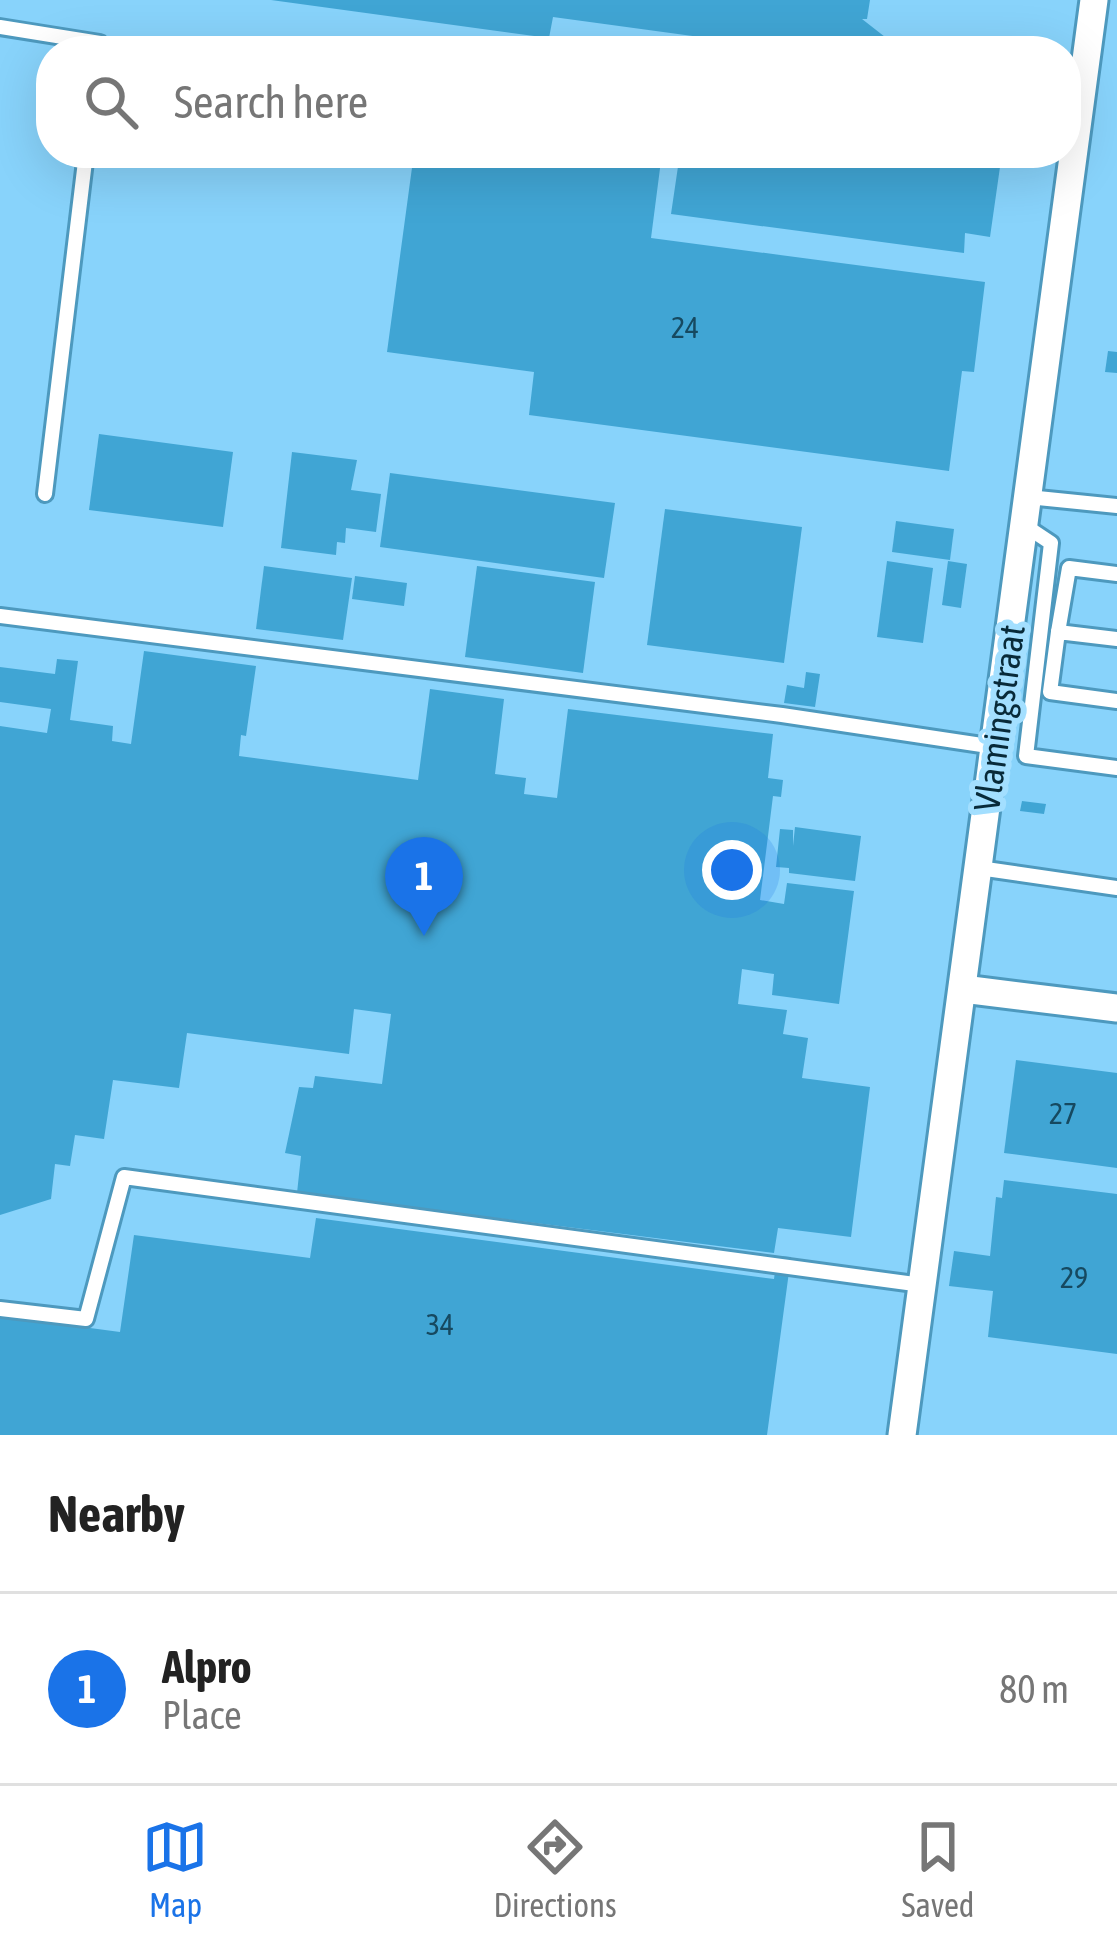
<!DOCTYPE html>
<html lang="en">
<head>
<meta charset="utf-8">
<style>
  body { margin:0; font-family:"Asap Condensed",sans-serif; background:#f6f6f6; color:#222 }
  .you { position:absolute; left:732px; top:870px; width:42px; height:42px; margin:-30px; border:9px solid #fff; border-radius:50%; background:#1a73e8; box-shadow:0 0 0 18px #1a73e833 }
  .badge { display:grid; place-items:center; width:78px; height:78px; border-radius:50%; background:#1a73e8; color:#fff; font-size:39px; font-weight:700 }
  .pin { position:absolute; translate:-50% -99px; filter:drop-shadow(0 3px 6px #0008) }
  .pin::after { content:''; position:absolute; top:63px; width:42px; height:36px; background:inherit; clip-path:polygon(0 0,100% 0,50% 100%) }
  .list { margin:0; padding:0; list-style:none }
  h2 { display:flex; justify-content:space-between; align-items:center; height:156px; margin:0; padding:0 48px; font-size:51px }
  h2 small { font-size:39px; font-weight:400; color:#767676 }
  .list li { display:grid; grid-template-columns:78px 1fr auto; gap:36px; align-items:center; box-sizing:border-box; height:192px; padding:0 48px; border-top:3px solid #e0e0e0 }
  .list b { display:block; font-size:45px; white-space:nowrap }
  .list p { margin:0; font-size:39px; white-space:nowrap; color:#767676 }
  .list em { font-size:39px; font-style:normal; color:#767676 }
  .icon { flex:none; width:66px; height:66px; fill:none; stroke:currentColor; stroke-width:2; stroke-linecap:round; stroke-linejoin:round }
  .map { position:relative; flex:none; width:1117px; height:1435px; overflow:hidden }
  .search { position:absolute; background:#fff; box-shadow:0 12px 48px #0002; left:36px; right:36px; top:36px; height:132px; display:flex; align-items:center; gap:30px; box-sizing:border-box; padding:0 42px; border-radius:48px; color:#767676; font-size:45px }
  .sheet { height:348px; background:#fff }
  nav { display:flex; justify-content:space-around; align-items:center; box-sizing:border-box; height:168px; border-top:3px solid #e0e0e0; background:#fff; font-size:33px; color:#767676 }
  nav a { display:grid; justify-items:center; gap:6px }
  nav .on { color:#1a73e8 }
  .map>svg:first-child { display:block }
  .building { fill:#40a5d4 }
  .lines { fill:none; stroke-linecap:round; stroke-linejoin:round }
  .lane-casing { stroke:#4d99be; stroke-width:20 }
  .street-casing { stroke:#4d99be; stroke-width:33 }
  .lane { stroke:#fff; stroke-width:14 }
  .street { stroke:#fff; stroke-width:27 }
  .labels { text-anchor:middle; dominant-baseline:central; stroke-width:12; stroke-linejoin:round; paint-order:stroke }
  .number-label { font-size:30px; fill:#164960 }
  .street-label { font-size:36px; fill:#082a39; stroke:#a3dfff }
</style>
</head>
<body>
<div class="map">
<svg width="1117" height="1435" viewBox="0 0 1117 1435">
  <rect width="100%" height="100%" fill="#88d3fb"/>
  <!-- building -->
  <g class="building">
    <polygon points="271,0 870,0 867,19 862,19 903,51 864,51 848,39 845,51 803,51 553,17 549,38"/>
    <polygon points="414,153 662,153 651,238 985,282 974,372 962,371 949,471 529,415 534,372 387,352"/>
    <polygon points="680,153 1002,153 990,237 965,233 964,253 671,214"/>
    <polygon points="1108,351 1117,352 1117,373 1105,372"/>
    <polygon points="99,434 233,452 223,527 89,510"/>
    <polygon points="292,452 357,460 351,490 381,494 376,532 346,528 345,543 337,542 336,555 281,548"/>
    <polygon points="390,473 615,503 604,578 380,547"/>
    <polygon points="665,509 802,527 784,663 647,645"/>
    <polygon points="896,521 954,529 950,560 892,552"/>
    <polygon points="887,561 933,568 923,643 877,637"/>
    <polygon points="948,561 967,564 961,608 942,605"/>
    <polygon points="264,566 352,578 343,640 256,629"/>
    <polygon points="477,566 595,582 583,673 465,657"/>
    <polygon points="355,576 407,583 404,606 352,599"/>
    <polygon points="144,651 256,666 246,736 241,735 239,756 418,780 430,689 504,699 495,774 526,778 524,794 557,798 568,709 773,734 768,778 783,780 781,797 773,796 760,900 784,904 787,883 854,891 839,1004 772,995 774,974 742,969 738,1004 787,1010 783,1034 808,1038 802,1078 870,1087 851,1237 778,1228 774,1253 297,1193 301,1156 285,1153 299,1087 313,1088 315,1076 382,1084 391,1014 354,1009 349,1054 187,1033 179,1088 113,1080 104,1139 75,1135 70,1166 55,1164 51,1199 0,1215 0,726 47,733 51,709 0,702 0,667 55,674 57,659 78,661 70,720 113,726 112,741 131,744"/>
    <polygon points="806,672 820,674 815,707 784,703 787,685 804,688"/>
    <polygon points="1022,801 1046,804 1044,814 1020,811"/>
    <polygon points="795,827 861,836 855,881 789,873 789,868 776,867 780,829 793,830 793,846"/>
    <polygon points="1016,1060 1117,1073 1117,1168 1004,1153"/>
    <polygon points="1004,1180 1117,1194 1117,1354 988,1337 993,1291 949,1286 954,1251 990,1256 996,1197 1002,1198"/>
    <polygon points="316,1218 774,1279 777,1256 791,1257 767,1435 0,1435 0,1316 120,1332 134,1235 310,1258"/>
  </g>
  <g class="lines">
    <defs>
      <g id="lane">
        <polyline points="0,27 100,43 99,51"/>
        <polyline points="45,494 86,153"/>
        <polyline points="1028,497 1117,506"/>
        <polyline points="1024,525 1051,543 1026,756 1117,768"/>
        <polyline points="0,616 782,715 995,747"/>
        <polyline points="1058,632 1069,568 1117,574"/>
        <polyline points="1117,639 1058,632 1050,692 1117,701"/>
        <polyline points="979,868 1117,888"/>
        <polyline points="0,1309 86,1319 124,1177 922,1285"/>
      </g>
      <g id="street">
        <polyline points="963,989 1117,1008"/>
        <polyline points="902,1435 1094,0"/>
      </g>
    </defs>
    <!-- lane casing -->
    <use href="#lane" class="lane-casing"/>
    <!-- street casing -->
    <use href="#street" class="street-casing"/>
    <!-- lane -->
    <use href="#lane" class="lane"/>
    <!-- street -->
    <use href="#street" class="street"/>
  </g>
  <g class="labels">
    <!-- number labels -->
    <g class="number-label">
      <text x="685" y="327">24</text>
      <text x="1063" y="1113">27</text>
      <text x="1074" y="1277">29</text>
      <text x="440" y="1324">34</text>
    </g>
    <!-- street labels -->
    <g class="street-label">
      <text transform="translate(999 718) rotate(-82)">Vlamingstraat</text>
    </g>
  </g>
</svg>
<div class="you"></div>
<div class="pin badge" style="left:424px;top:936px">1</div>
<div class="search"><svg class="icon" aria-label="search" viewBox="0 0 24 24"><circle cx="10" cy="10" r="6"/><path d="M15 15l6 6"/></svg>Search here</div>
</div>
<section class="sheet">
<h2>Nearby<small></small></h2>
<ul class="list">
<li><span class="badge">1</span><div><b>Alpro</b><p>Place</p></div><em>80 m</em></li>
</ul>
</section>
<nav>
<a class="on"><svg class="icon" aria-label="map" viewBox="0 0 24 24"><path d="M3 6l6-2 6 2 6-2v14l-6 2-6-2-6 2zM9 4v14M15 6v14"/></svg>Map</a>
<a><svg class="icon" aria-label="directions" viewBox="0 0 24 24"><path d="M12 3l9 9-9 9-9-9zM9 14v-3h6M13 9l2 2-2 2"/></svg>Directions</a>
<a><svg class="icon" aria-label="saved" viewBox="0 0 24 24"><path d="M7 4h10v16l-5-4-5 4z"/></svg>Saved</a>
</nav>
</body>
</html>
